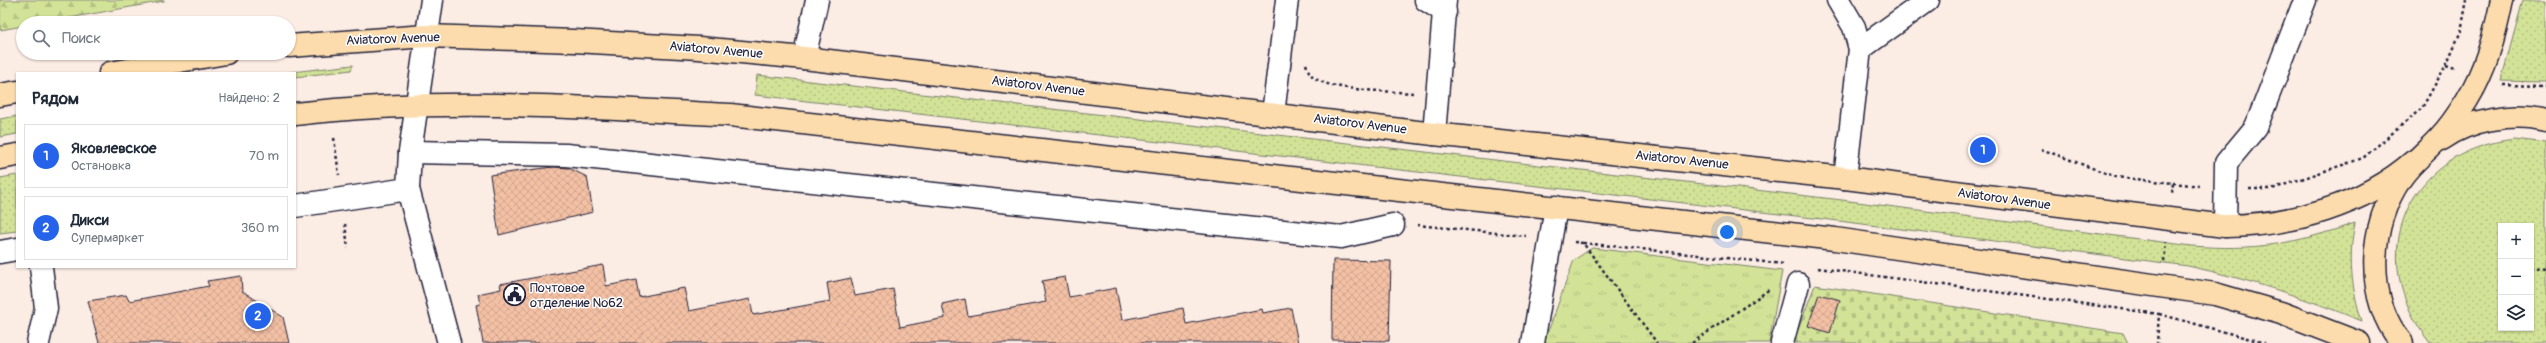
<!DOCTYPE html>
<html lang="ru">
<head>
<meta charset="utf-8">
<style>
  body { margin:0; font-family:Pangolin,sans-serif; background:#f6f6f7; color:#1f2937 }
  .controls { position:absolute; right:12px; bottom:12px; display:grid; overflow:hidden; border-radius:0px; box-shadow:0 1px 3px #0004 }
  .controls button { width:36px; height:36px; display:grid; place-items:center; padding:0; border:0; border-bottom:1px solid #e0e1e3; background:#fff; color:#1f2937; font:20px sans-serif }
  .you { position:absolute; left:1727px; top:232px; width:14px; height:14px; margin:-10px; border:3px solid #fff; border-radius:50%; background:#1a73e8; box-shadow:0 0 0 6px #1a73e833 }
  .badge { display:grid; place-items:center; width:26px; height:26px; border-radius:50%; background:#2563eb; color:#fff; font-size:13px; font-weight:700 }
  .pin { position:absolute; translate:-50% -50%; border:2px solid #fff; box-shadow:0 1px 4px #0006 }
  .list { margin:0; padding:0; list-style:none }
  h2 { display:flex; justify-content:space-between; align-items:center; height:52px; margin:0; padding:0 16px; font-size:17px }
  h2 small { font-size:13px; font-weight:400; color:#747a83 }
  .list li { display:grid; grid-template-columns:26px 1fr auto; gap:12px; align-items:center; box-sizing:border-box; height:64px; margin:0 8px 8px; padding:0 8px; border:1px solid #e0e1e3; border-radius:0px }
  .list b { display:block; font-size:15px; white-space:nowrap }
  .list p { margin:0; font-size:13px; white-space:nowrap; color:#747a83 }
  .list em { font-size:13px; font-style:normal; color:#747a83 }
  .icon { flex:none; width:22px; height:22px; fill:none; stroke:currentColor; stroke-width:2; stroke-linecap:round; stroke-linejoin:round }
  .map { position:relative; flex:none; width:2546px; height:343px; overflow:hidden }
  .search { position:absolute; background:#fff; box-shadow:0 1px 3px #0004; left:16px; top:16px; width:280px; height:44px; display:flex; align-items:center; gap:10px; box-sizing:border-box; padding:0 14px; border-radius:22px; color:#747a83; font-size:15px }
  .panel { position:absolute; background:#fff; box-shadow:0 1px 3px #0004; left:16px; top:72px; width:280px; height:196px; border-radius:0px }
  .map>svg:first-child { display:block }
  .grass { fill:url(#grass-dots); stroke:#7a8269; fill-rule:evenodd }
  .forest { fill:url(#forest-firs); stroke:#7a8269 }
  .cemetery { fill:url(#cemetery-stones); stroke:#7a8269 }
  .park { fill:url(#park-tufts); stroke:#7a8269 }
  .building { fill:url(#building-cross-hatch); stroke:#22223b }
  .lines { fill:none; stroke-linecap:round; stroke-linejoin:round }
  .minor-casing { stroke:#22223b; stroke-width:25 }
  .major-casing { stroke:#22223b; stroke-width:25 }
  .path { stroke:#22223b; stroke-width:2.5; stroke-dasharray:3 3; stroke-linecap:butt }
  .minor { stroke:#fff; stroke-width:22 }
  .major { stroke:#fcdcac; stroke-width:22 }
  .labels { text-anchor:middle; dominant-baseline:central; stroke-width:3; stroke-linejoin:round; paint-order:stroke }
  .street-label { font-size:13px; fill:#22223b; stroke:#fff }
  .poi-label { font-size:13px; fill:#22223b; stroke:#fff; text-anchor:start }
</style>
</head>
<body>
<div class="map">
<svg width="2546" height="343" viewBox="0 0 2546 343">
  <defs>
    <pattern id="grass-dots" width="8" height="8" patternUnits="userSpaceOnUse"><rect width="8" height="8" fill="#d2e397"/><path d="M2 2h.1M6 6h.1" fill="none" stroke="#b4c283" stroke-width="1.8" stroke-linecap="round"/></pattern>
    <pattern id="forest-firs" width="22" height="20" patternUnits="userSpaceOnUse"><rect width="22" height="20" fill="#d2e397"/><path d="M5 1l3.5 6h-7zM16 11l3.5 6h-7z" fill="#b4c283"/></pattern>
    <pattern id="cemetery-stones" width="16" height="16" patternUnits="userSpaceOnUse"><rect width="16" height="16" fill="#d2e397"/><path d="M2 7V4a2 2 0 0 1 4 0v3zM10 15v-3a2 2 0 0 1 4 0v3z" fill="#b4c283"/></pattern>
    <pattern id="park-tufts" width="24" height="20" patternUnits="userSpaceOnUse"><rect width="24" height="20" fill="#d2e397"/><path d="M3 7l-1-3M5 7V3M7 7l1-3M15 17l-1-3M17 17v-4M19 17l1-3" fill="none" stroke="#b4c283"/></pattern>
    <pattern id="building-cross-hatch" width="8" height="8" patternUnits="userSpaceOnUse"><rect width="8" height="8" fill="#f3c0a4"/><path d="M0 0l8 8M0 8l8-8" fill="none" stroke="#d0a58e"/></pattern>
  </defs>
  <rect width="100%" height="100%" fill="#fbece4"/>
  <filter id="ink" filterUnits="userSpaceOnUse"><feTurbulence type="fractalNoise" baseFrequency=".025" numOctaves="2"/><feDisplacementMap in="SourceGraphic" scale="8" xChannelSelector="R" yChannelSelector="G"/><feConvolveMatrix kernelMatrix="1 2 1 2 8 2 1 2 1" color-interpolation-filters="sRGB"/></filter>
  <g filter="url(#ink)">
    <!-- grass -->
    <g class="grass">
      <polygon points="2523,0 2546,0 2546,82 2501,81"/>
      <polygon points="353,65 351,70 295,77 295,73 283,73"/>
      <path d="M 757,75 L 1842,200 L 2192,246 C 2255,251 2295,244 2355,223 C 2348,257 2351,288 2362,321 C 2305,298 2249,279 2188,266 L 1839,221 L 755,95 Z"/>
      <polygon points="17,116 17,134 0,137 0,119"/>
      <path d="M 2515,139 L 2546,143 L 2546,343 L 2430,343 C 2362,257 2405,151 2515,139 ZM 2501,226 L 2531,226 L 2531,328 L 2501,328 Z"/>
      <polygon points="17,175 17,231 0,233 0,178"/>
    </g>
    <!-- forest -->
    <polygon class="forest" points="0,0 164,0 164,1 41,23 23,23 23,26 0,30"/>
    <!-- cemetery -->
    <polygon class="cemetery" points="1815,285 2123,333 2128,343 1793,343"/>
    <!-- park -->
    <polygon class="park" points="1592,248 1782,271 1769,343 1544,343 1574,260"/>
    <!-- building -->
    <g class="building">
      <polygon points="553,167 569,168 587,177 593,212 499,235 490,175"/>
      <polygon points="1333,260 1391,261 1389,341 1332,340"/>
      <polygon points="603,265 606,286 636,280 639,297 684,288 689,311 750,299 753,315 830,301 827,283 851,278 855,296 893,289 900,327 945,318 942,304 965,299 968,316 1046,302 1042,281 1065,277 1069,297 1116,288 1122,320 1183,308 1186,324 1262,309 1263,313 1291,308 1298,343 483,343 476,305 480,304 478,294 501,289 500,284"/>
      <polygon points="241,276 242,291 283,317 289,343 99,343 88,301 126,295 129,301 209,286 207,281"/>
      <polygon points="1819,294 1840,300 1830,333 1808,326"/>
    </g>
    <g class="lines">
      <defs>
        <g id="minor">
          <polyline points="432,0 410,152 408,189 449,343"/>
          <polyline points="1426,0 1445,12"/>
          <polyline points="1838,0 1854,27 1860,49 1845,178"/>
          <polyline points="1860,49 1928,0"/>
          <polyline points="804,58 817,0"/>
          <polyline points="1273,114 1287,0"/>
          <polyline points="1434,134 1445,0"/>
          <polyline points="410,152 566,155 1341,237 1393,225"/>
          <polyline points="295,206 408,189"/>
          <polyline points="2225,226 2226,163 2256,127 2305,0"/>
          <polyline points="0,252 17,249"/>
          <polyline points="38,343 46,308 41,267"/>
          <polyline points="1533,343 1556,207"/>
          <polyline points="1782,343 1798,284"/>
        </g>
        <g id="major">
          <path d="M 289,46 L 426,36 L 574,41 L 699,48 L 804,58 L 1434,134 L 1845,178 L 2225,226 C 2293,225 2362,206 2414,161"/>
          <polyline points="110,73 226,53"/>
          <polyline points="0,95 17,92"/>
          <path d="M 295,114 C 439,97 585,107 730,115 L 1835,239 L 2215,294 L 2281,313 L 2359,343"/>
          <path d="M 2442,139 C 2469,120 2513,111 2546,120"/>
          <polyline points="0,158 17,155"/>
          <path d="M 2402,343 C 2364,297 2369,225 2401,178 C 2411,163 2426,152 2438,139 C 2450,127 2459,113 2467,100 C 2486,69 2495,35 2502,0"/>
        </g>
      </defs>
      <!-- minor casing -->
      <use href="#minor" class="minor-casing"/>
      <!-- major casing -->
      <use href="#major" class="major-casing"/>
      <!-- path -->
      <g class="path">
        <path d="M 1306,64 C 1308,70 1310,75 1316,79 C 1335,91 1389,91 1413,93"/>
        <polyline points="2446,65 2455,68"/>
        <polyline points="2503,85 2546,86"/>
        <polyline points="334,138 339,175"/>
        <polyline points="2041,149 2116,177 2173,183 2172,194"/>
        <polyline points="2173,183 2200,186"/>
        <polyline points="2249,189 2272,189 2363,158 2422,108 2446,65 2461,31 2467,0"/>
        <polyline points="345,224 348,248"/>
        <polyline points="1417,225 1526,236"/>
        <polyline points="1574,242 1583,243 1657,343"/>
        <polyline points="1583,243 1784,264"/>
        <polyline points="2164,261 2166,242"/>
        <polyline points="2531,267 2546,269"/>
        <polyline points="1818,268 2159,314 2157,343"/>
        <polyline points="2159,314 2265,343"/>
        <polyline points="1692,343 1770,289"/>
      </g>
      <!-- minor -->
      <use href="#minor" class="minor"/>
      <!-- major -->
      <use href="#major" class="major"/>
    </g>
  </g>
  <!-- icons -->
  <defs>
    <symbol id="civic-ring" viewBox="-11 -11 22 22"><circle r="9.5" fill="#fff" stroke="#22223b" stroke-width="1.5"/><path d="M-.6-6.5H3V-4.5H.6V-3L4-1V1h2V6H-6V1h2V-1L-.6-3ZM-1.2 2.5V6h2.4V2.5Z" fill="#22223b"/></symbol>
  </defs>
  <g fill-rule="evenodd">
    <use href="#civic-ring" x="502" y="282" width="25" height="25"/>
  </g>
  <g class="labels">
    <!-- street labels -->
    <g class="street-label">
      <text transform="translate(393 39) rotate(-2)">Aviatorov Avenue</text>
      <text transform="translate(716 50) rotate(5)">Aviatorov Avenue</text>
      <text transform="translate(1038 86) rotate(7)">Aviatorov Avenue</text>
      <text transform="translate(1360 124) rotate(7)">Aviatorov Avenue</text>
      <text transform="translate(1682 160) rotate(6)">Aviatorov Avenue</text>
      <text transform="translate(2004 199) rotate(8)">Aviatorov Avenue</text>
    </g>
    <!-- poi labels -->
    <g class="poi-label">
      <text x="530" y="288">Почтовое<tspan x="530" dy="15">отделение №62</tspan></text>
    </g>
  </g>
</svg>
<div class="controls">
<button>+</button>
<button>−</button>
<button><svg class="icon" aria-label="layers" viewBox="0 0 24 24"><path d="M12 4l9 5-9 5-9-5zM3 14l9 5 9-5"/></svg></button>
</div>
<div class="you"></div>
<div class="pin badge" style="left:1983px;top:150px">1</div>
<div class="pin badge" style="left:258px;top:316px">2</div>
<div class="search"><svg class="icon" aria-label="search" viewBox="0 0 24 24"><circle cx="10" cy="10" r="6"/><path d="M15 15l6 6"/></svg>Поиск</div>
<section class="panel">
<h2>Рядом<small>Найдено: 2</small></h2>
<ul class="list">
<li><span class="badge">1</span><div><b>Яковлевское</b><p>Остановка</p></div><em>70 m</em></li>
<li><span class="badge">2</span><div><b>Дикси</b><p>Супермаркет</p></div><em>360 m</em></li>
</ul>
</section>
</div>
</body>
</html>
